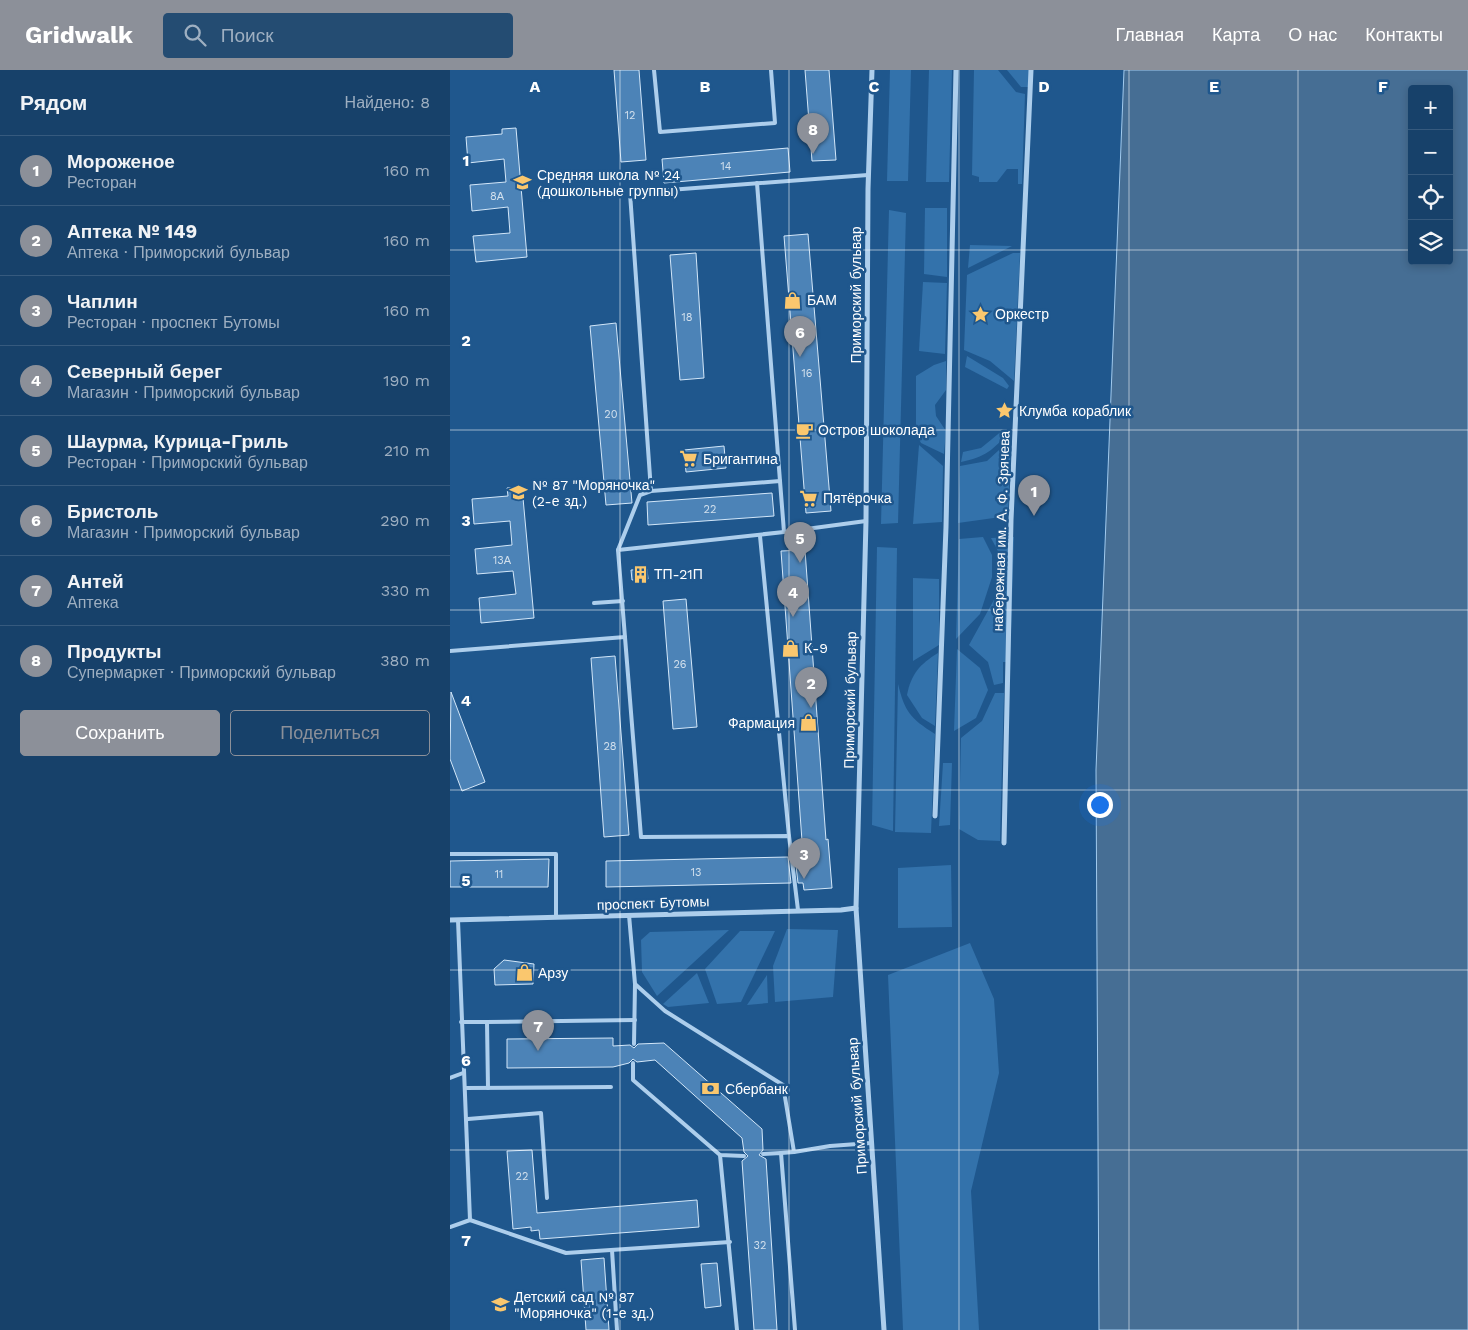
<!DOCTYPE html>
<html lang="ru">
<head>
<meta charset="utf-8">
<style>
  body { margin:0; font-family:"Work Sans",sans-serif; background:#244c72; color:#f1f3f6 }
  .controls { position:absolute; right:15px; top:15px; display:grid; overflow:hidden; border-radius:5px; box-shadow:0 2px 8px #0003 }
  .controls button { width:45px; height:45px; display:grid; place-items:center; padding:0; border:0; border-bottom:1px solid #365a7e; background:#17416a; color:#f1f3f6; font:25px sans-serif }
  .you { position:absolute; left:649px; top:734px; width:18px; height:18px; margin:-12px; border:4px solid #fff; border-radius:50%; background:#1a73e8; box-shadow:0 0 0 8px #1a73e833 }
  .badge { display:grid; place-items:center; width:32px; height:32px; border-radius:50%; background:#8c9099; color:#fff; font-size:16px; font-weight:700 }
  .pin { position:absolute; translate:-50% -41px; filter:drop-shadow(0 1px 2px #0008) }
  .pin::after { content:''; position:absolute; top:26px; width:18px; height:15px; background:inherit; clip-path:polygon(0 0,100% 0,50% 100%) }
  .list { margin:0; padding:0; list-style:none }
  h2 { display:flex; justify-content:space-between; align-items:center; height:65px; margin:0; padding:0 20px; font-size:21px }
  h2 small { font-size:16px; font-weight:400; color:#9eafc1 }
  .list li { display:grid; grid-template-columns:32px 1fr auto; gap:15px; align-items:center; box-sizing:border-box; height:70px; padding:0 20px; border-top:1px solid #365a7e }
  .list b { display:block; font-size:19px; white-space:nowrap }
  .list p { margin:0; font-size:16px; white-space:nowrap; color:#9eafc1 }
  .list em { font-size:16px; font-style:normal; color:#9eafc1 }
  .actions { display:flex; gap:10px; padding:15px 20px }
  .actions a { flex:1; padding:11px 0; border:1px solid #8c9099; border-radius:5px; text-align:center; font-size:18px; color:#8c9099 }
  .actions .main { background:#8c9099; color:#fff }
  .icon { flex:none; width:28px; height:28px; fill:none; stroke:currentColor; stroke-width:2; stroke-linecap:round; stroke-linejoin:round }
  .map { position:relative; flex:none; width:1018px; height:1260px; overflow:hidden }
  header { display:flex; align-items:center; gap:30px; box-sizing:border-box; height:70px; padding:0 25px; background:#8c9099; color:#fff }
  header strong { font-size:24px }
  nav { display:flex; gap:28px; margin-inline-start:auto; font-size:18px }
  .search { width:350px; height:45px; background:#244c72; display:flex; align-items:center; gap:12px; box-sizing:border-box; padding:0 18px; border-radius:5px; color:#9eafc1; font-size:19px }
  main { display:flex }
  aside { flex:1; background:#17416a }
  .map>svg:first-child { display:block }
  .green { fill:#3372ab }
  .water { fill:#466e94; stroke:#a1caee; fill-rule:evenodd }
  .building { fill:#4c83b7; stroke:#d3e7f9 }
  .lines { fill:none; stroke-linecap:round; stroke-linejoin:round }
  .lane { stroke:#adceec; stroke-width:4 }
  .street { stroke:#adceec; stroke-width:5 }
  .grid { fill:none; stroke:#fff; stroke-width:1; stroke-opacity:0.55 }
  .labels { text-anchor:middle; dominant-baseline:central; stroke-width:5; stroke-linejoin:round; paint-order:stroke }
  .number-label { font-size:11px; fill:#d2e0ed }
  .poi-label { font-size:14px; fill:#fff; stroke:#1f578d; text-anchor:start }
  .street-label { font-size:14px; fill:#fff; stroke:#1f578d }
  .grid-label { font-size:16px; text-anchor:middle; font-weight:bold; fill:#fff; stroke:#1f578d; stroke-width:5; stroke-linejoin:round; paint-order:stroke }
</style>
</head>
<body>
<header>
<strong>Gridwalk</strong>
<div class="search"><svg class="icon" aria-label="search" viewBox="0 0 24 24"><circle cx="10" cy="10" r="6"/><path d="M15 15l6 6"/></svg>Поиск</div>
<nav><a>Главная</a><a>Карта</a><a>О нас</a><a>Контакты</a></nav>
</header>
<main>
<aside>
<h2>Рядом<small>Найдено: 8</small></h2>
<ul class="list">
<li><span class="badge">1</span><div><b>Мороженое</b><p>Ресторан</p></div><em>160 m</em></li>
<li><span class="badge">2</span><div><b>Аптека № 149</b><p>Аптека · Приморский бульвар</p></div><em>160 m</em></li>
<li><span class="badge">3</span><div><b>Чаплин</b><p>Ресторан · проспект Бутомы</p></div><em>160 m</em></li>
<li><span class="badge">4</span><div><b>Северный берег</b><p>Магазин · Приморский бульвар</p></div><em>190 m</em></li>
<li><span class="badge">5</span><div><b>Шаурма, Курица-Гриль</b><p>Ресторан · Приморский бульвар</p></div><em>210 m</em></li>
<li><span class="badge">6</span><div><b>Бристоль</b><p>Магазин · Приморский бульвар</p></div><em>290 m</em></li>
<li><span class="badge">7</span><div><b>Антей</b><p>Аптека</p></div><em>330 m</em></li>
<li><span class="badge">8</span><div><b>Продукты</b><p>Супермаркет · Приморский бульвар</p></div><em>380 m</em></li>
</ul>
<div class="actions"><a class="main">Сохранить</a><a>Поделиться</a></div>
</aside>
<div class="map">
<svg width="1018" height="1260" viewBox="0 0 1018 1260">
  <rect width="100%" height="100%" fill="#1f578d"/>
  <!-- green -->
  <g class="green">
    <polygon points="440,0 461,0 458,111 437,111"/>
    <polygon points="479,0 502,0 499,112 476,112"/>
    <polygon points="524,0 548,0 566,22 575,24 572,114 568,114 568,99 557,99 547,112 529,112 529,107 522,105"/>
    <polygon points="557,0 581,0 581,17 571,17"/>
    <polygon points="475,138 497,138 497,207 474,204"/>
    <polygon points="439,140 456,143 448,453 431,454"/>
    <polygon points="520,175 562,176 518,198"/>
    <polygon points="563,183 570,183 564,311 540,291 514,280 517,205"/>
    <polygon points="473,212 497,213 495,284 469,281"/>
    <polygon points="517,286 553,308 559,316 557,319 515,297"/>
    <polygon points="496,291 496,320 485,335 486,346 496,361 494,384 471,373 466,363 466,306 484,295"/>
    <path d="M 553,360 L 559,361 C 544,380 535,387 511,392 L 513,382 L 531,378 Z"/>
    <polygon points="561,369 558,446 508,453 510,396 537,391"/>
    <polygon points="469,375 493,396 492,452 463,454"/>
    <polygon points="533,467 542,485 542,507 530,544 506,569 509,469"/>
    <polygon points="564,467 560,592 553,592 553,613 544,615 538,592 519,575 545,528 550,485 541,468"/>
    <polygon points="427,477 447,478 443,761 422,755"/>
    <polygon points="463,508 489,509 489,575 463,591"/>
    <polygon points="507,579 530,598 538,620 526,648 504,661"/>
    <path d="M 488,583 L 485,656 L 472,648 L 457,625 C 461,604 470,594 488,583 Z"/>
    <path d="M 448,614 C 455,642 460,648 485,664 L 481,763 L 445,762 Z"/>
    <polygon points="545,623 554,623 550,771 528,770 509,759 511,668 532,651"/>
    <polygon points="493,693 502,693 500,755 489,756"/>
    <polygon points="501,795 502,857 448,858 448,798"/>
    <polygon points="337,859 388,860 383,927 325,932 323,896"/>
    <polygon points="279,860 207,926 192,902 191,870 200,862"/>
    <polygon points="290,861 325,861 291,932 267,934 255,899"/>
    <polygon points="520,873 544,929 549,1003 521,1121 529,1260 453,1260 438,905"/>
    <polygon points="247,903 259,933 218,937 213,934"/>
    <polygon points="317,905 318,933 297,935"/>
  </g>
  <!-- water -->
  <path class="water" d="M 674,0 L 1018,0 L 1018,1260 L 649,1260 L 646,700 ZM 962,19 L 999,19 L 999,191 L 962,191 Z"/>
  <!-- building -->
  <g class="building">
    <polygon points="164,0 189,0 196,90 171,92"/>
    <polygon points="355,0 379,0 386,90 362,91"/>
    <polygon points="66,58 77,187 26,192 23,166 60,163 58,137 22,141 20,115 56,112 54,89 18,93 16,67 52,64 52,59"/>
    <polygon points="338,78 340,102 214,113 212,89"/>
    <polygon points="358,164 381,441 356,443 334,166"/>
    <polygon points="246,183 254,308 230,310 220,185"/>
    <polygon points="166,253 182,433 156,435 140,256"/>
    <polygon points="274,376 276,398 236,402 234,380"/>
    <polygon points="72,417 84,548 31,553 29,528 66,524 63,501 27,504 25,479 62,475 60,451 24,454 22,429 58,426 57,418"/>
    <polygon points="322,423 324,446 198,455 197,432"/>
    <polygon points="355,480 376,770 378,769 382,818 354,820 353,813 348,813 345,787 352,787 352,771 331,481"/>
    <polygon points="197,499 198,509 182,510 181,500"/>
    <polygon points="236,529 247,657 223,659 213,531"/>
    <polygon points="165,586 179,765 154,767 141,588"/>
    <polygon points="1,622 35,712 12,721 0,689"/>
    <polygon points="338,787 341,813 156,817 156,791"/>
    <polygon points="99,789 98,817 0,817 0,791"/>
    <polygon points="54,890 84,894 83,914 45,915 44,899"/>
    <polygon points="163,968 163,976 180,975 184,978 188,974 214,973 312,1059 313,1080 309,1085 316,1089 327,1260 304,1260 292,1091 298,1086 294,1082 292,1068 205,990 187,992 183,989 179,993 163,997 57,998 57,969"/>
    <polygon points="82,1080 87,1143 247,1130 249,1157 90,1169 89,1160 81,1161 81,1157 63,1159 57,1081"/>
    <polygon points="154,1188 159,1260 136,1260 131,1190"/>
    <polygon points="267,1193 271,1236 255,1238 251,1194"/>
  </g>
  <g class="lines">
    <!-- lane -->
    <g class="lane">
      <polyline points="204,0 210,62 325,53 321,0"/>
      <polyline points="307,113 330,411"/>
      <polyline points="201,421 180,123 418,105"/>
      <polyline points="334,462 168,480 191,767 339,766 348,840"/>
      <polyline points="310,466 339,766"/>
      <polyline points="168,480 190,425 201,421 330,411 334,462 416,451"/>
      <polyline points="144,533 173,531"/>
      <polyline points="0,581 175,567"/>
      <polyline points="0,784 106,784 106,847"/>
      <polyline points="179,845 185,914 184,974"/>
      <polyline points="185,914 215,941 333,1015 344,1082 380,1076 421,1073"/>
      <polyline points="11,952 37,952"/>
      <polyline points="183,993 183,1010 270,1085 294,1086"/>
      <polyline points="0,1008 13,1003"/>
      <polyline points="15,1018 161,1017"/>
      <polyline points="38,1018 37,952 185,950"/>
      <polyline points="18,1049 91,1043 97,1128"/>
      <polyline points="331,1083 344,1082"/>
      <polyline points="313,1084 331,1083 345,1260"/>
      <polyline points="270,1085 287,1260"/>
      <polyline points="20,1150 116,1183 280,1172"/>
      <polyline points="0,1157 20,1150 8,850"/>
      <polyline points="162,1180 167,1260"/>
    </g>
    <!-- street -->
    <g class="street">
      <polyline points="422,0 418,119 416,451 406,838 434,1260"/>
      <polyline points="485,746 496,457 506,0"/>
      <polyline points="554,773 561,450 581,0"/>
      <polyline points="0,850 391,840 406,838"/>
    </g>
  </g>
  <!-- grid -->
  <path class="grid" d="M 170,0 L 170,1260M 339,0 L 339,1260M 509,0 L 509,1260M 679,0 L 679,1260M 848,0 L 848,1260M 0,180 L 962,180M 999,180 L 1018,180M 0,360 L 1018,360M 0,540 L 1018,540M 0,720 L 1018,720M 0,900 L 1018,900M 0,1080 L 1018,1080"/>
  <!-- icons -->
  <defs>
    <symbol id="school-bare" viewBox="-9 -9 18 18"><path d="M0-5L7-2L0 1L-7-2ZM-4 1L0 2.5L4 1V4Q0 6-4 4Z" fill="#fac76e" stroke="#1f578d" stroke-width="2.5" paint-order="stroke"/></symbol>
    <symbol id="shop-bare" viewBox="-9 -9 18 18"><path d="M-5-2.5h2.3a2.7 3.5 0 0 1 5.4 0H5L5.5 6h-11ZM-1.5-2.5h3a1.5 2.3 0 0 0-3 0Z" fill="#fac76e" stroke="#1f578d" stroke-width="2.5" paint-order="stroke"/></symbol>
    <symbol id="sight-bare" viewBox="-9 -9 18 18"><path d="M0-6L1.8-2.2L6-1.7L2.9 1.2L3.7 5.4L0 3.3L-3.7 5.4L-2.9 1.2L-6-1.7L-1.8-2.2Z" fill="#fac76e" stroke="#1f578d" stroke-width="2.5" paint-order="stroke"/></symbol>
    <symbol id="cafe-bare" viewBox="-9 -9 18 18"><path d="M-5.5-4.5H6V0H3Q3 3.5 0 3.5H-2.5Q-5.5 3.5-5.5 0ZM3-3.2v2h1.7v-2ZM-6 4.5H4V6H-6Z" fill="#fac76e" stroke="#1f578d" stroke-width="2.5" paint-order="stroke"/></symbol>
    <symbol id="supermarket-bare" viewBox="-9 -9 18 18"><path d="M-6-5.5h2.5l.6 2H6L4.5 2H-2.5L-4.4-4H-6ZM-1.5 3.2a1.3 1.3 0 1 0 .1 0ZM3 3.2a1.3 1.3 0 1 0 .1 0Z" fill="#fac76e" stroke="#1f578d" stroke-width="2.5" paint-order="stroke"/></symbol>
    <symbol id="building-bare" viewBox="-9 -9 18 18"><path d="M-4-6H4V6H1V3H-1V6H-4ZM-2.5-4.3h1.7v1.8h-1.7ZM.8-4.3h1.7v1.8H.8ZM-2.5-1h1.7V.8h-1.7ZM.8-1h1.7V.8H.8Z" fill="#fac76e" stroke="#1f578d" stroke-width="2.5" paint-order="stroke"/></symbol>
    <symbol id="bank-bare" viewBox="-9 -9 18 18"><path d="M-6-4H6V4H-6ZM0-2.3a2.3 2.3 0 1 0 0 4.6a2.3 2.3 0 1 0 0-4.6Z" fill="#fac76e" stroke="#1f578d" stroke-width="2.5" paint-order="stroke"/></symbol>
  </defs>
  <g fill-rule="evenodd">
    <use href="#school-bare" x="60" y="100" width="25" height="25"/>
    <use href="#shop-bare" x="330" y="218" width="25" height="25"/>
    <use href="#sight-bare" x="518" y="232" width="25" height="25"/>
    <use href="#sight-bare" x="542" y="328" width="25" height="25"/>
    <use href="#cafe-bare" x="342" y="348" width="25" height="25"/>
    <use href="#supermarket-bare" x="226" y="376" width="25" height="25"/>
    <use href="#school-bare" x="56" y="410" width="25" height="25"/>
    <use href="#supermarket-bare" x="346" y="416" width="25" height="25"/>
    <use href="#building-bare" x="178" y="492" width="25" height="25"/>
    <use href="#shop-bare" x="328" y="566" width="25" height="25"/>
    <use href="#shop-bare" x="346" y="640" width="25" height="25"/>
    <use href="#shop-bare" x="62" y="890" width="25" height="25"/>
    <use href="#bank-bare" x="248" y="1006" width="25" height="25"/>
    <use href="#school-bare" x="38" y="1222" width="25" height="25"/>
  </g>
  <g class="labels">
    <!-- number labels -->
    <g class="number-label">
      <text x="180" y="45">12</text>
      <text x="276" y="96">14</text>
      <text x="47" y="126">8А</text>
      <text x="237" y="247">18</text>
      <text x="357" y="303">16</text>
      <text x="161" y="344">20</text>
      <text x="260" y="439">22</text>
      <text x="52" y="490">13А</text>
      <text x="230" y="594">26</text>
      <text x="160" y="676">28</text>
      <text x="246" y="802">13</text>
      <text x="49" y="804">11</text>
      <text x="72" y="1106">22</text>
      <text x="310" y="1175">32</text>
    </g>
    <!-- poi labels -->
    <g class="poi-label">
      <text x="87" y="105">Средняя школа № 24<tspan x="87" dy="16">(дошкольные группы)</tspan></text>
      <text x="357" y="230">БАМ</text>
      <text x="545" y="244">Оркестр</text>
      <text x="569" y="341">Клумба кораблик</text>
      <text x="368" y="360">Остров шоколада</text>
      <text x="253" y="389">Бригантина</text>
      <text x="82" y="415">№ 87 "Моряночка"<tspan x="82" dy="16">(2-е зд.)</tspan></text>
      <text x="373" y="428">Пятёрочка</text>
      <text x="204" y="504">ТП-21П</text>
      <text x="354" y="578">К-9</text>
      <text x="345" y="653" text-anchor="end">Фармация</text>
      <text x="88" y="903">Арзу</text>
      <text x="275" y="1019">Сбербанк</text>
      <text x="64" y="1227">Детский сад № 87<tspan x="64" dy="16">"Моряночка" (1-е зд.)</tspan></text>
    </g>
    <!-- street labels -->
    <g class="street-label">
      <text transform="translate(406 225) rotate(-90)">Приморский бульвар</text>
      <text transform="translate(551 461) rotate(-88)">набережная им. А. Ф. Зрячева</text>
      <text transform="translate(400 630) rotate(-89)">Приморский бульвар</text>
      <text transform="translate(203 833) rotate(-2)">проспект Бутомы</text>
      <text transform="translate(407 1036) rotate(-94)">Приморский бульвар</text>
    </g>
  </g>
  <g class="grid-label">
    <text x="85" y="22">A</text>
    <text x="255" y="22">B</text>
    <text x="424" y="22">C</text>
    <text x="594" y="22">D</text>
    <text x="764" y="22">E</text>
    <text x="933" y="22">F</text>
    <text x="16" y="96">1</text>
    <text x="16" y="276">2</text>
    <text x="16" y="456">3</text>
    <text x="16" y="636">4</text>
    <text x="16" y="816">5</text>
    <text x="16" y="996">6</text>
    <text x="16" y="1176">7</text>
  </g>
</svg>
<div class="controls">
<button>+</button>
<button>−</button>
<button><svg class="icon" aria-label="locate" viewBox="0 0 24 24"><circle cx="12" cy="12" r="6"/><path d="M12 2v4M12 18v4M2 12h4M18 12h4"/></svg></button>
<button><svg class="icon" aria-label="layers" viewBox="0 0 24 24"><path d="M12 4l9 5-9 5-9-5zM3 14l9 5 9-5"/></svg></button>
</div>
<div class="you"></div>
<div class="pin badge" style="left:584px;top:446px">1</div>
<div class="pin badge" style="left:361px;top:638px">2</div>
<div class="pin badge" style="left:354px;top:809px">3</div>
<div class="pin badge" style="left:343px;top:547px">4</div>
<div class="pin badge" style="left:350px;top:493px">5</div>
<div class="pin badge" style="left:350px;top:287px">6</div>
<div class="pin badge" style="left:88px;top:981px">7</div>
<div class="pin badge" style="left:363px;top:84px">8</div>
</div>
</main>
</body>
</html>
